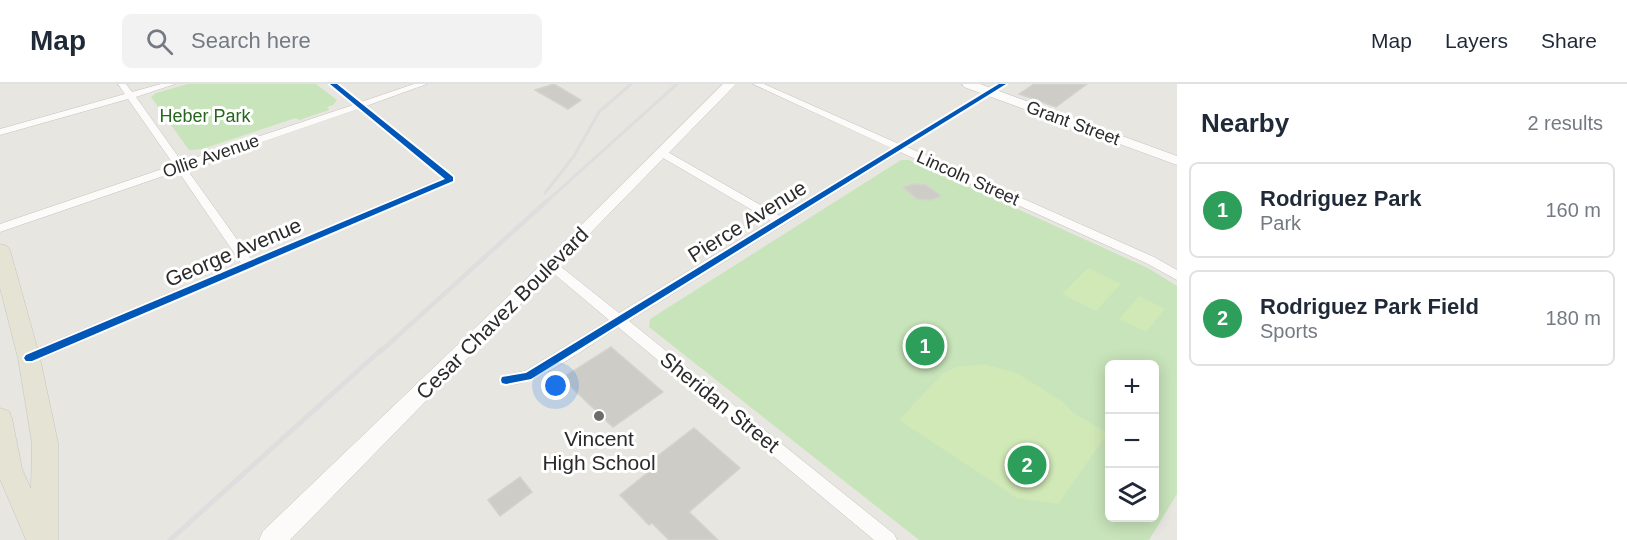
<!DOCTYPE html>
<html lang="en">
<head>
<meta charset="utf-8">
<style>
  body { margin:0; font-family:Helvetica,sans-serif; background:#f2f2f3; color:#1f2937 }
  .controls { position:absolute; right:18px; bottom:18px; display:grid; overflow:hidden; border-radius:9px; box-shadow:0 3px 15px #0003 }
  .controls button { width:54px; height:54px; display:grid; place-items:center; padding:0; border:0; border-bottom:2px solid #e0e1e3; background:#fff; color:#1f2937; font:30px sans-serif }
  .you { position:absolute; left:556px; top:302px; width:21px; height:21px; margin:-15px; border:4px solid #fff; border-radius:50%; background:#1a73e8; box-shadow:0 0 0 9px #1a73e833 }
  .badge { display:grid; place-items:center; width:39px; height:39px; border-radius:50%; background:#b45309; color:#fff; font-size:20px; font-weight:700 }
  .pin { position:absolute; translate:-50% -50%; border:3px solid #fff; box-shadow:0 2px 6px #0006 }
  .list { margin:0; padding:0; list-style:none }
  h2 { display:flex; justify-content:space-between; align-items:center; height:78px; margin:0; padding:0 24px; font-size:26px }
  h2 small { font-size:20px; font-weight:400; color:#747a83 }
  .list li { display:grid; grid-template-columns:39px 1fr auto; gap:18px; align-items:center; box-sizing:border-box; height:96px; margin:0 12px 12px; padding:0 12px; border:2px solid #e0e1e3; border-radius:9px }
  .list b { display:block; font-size:22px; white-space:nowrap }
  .list p { margin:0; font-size:20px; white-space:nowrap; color:#747a83 }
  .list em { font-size:20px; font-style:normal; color:#747a83 }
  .icon { flex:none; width:33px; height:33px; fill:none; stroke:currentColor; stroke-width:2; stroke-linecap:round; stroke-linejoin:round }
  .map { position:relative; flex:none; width:1177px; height:456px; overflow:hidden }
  header { display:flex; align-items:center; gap:36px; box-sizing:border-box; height:84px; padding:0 30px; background:#fff; border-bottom:2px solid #e0e1e3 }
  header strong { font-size:28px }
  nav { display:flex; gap:33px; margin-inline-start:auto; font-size:21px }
  .search { width:420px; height:54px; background:#f2f2f3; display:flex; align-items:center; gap:15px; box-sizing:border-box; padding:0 21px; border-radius:9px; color:#747a83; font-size:22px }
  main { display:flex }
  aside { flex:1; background:#fff }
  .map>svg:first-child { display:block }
  .green { fill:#c8e4ba; fill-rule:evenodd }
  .pitch { fill:#d1e8b7 }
  .building { fill:#cdccc7; stroke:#d3d2cd; stroke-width:1.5 }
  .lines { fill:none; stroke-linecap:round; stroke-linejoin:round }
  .street-casing { stroke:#c2c2c1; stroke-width:1 }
  .secondary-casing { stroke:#c2c2c1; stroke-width:1 }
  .primary-casing { stroke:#c5c4c1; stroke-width:1 }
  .street { fill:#fcfbfa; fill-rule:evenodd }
  .secondary { fill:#fcfbfa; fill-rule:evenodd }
  .primary { fill:#e5e3d4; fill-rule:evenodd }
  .rail-far2 { stroke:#dedede; stroke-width:3 }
  .rail-far1 { stroke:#dedede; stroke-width:4.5 }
  .rail { stroke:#dedede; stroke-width:5 }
  .cycleway-casing { stroke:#fff; stroke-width:4 }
  .cycleway { fill:#0057b8; fill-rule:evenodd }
  .poi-dot { fill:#6d6c6a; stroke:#fff; stroke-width:2 }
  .labels { text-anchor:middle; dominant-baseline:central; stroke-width:6; stroke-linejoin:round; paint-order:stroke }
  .far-park-label { font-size:18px; fill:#25671c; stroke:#fff }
  .far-street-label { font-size:18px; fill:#2b2b2b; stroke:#fff }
  .street-label { font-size:21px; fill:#2b2b2b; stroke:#fff }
  .poi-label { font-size:21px; fill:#2b2b2b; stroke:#fff }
</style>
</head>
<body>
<header>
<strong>Map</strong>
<div class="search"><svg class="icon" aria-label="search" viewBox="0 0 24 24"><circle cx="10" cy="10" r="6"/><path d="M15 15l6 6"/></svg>Search here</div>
<nav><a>Map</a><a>Layers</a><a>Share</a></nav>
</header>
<main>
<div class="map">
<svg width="1177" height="456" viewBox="0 0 1177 456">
  <rect width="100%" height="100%" fill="#e8e6e0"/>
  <!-- green -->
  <g class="green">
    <polygon points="188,0 316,0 337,16 333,21 327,23 329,26 299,36 296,34 202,65 189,66 151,13 156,9"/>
    <path d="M 901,76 L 909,76 L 1148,184 L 1177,202 L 1177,410 L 1149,456 L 919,456 L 649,243 L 650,235 ZM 1110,280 L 1154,280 L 1154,434 L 1110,434 Z"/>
  </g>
  <!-- pitch -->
  <g class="pitch">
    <polygon points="1088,184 1121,200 1096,227 1062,210"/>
    <polygon points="1139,212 1165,225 1146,248 1119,235"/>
    <polygon points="983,280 1017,289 1063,318 1072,328 1108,349 1058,420 1017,414 899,336 942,290 956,283"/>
  </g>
  <!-- building -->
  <g class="building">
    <polygon points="554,0 581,16 568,25 535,6"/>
    <polygon points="1034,0 1087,0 1056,23 1019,10"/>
    <polygon points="913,100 926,101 941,112 931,116 917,115 903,103"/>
    <polygon points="611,263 663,308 613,343 562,294"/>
    <polygon points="694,344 740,384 689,428 718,456 669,456 652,439 649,441 620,411 656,382 651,377"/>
    <polygon points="520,393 532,408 500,432 488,416"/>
  </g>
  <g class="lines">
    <defs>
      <g id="street">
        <path d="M 118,0 L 126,0 L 132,8 L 161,0 L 175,0 L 136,13 L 182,78 L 353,21 L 329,0 L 338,0 L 361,18 L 414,0 L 427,0 L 366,22 L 455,95 L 34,278 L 24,278 L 22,274 L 24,270 L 241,179 L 178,87 L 0,148 L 0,140 L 174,81 L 128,15 L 0,51 L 0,45 L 125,10 ZM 358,25 L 443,94 L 251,175 L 186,84 Z"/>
        <path d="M 753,0 L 764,0 L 899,60 L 997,0 L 1007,0 L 907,63 L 1154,173 L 1177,186 L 1177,196 L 1146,179 L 900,68 L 629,237 L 894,450 L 897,456 L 874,456 L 618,243 C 594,258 527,309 501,300 L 499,296 L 501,292 L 525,287 L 609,236 L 547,184 L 545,181 L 547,178 L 555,178 L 619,229 L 771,137 L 658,71 L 658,67 L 666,67 L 780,132 L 891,64 Z"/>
      </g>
      <g id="secondary">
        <polygon points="723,0 736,0 290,456 259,456 263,447 545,177"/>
        <polygon points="962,0 980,0 1177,72 1177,81 964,3"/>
      </g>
      <polygon id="primary" points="0,160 7,162 10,166 40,274 58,359 58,456 26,456 0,395 0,324 9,327 12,334 22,385 31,405 32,359 18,274 0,204"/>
    </defs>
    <!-- street casing -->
    <use href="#street" class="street-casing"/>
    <!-- secondary casing -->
    <use href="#secondary" class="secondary-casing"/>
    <!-- primary casing -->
    <use href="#primary" class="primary-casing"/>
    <!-- street -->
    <use href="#street" class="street"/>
    <!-- secondary -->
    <use href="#secondary" class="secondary"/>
    <!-- primary -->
    <use href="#primary" class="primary"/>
    <!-- rail-far2 -->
    <g class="rail-far2">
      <polyline points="545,109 574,72 599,28 631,0"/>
      <polyline points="546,118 677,0"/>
    </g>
    <!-- rail-far1 -->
    <polyline class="rail-far1" points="381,267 548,116"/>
    <!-- rail -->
    <polyline class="rail" points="170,456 382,265"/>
    <defs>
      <g id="cycleway">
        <polygon points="330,0 337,0 453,93 453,97 32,277 26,277 24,274 26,271 445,95"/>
        <polygon points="999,0 1006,0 531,295 506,300 502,299 501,296 502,293 526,289"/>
      </g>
    </defs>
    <!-- cycleway casing -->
    <use href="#cycleway" class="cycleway-casing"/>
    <!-- cycleway -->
    <use href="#cycleway" class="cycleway"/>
  </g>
  <!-- markers -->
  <circle class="poi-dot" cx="599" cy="332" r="6"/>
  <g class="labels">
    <!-- far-park labels -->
    <g class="far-park-label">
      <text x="205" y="32">Heber Park</text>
    </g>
    <!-- far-street labels -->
    <g class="far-street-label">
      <text transform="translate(1073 39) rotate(20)">Grant Street</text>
      <text transform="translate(211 72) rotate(-19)">Ollie Avenue</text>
      <text transform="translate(968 94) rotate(24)">Lincoln Street</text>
    </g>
    <!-- street labels -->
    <g class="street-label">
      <text transform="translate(747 137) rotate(-32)">Pierce Avenue</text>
      <text transform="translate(233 168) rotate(-23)">George Avenue</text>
      <text transform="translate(502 229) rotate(-45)">Cesar Chavez Boulevard</text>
      <text transform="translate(720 318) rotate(39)">Sheridan Street</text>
    </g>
    <!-- poi labels -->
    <g class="poi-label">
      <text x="599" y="354">Vincent<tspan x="599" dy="24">High School</tspan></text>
    </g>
  </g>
</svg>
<div class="controls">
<button>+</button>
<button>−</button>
<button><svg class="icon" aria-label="layers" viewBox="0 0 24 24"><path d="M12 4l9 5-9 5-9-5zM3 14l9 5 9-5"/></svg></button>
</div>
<div class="you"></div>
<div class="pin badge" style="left:925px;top:262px;background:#2e9e5b">1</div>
<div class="pin badge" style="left:1027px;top:381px;background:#2e9e5b">2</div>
</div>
<aside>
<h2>Nearby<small>2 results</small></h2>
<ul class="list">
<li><span class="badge" style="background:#2e9e5b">1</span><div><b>Rodriguez Park</b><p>Park</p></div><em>160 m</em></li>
<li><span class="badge" style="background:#2e9e5b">2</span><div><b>Rodriguez Park Field</b><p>Sports</p></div><em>180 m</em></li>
</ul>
</aside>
</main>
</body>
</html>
